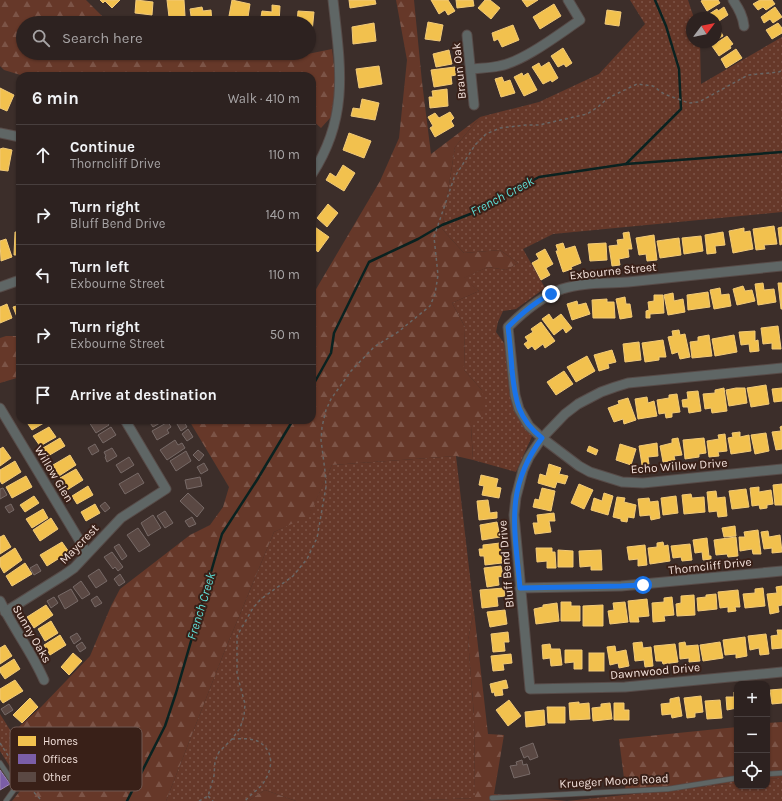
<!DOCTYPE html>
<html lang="en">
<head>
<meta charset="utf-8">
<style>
  body { margin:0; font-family:Karla,sans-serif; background:#352a29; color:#f1f3f6 }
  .controls { position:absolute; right:12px; bottom:12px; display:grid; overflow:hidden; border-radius:8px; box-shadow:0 1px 3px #0004 }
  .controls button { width:36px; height:36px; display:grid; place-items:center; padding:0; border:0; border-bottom:1px solid #483f3e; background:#2d2220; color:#f1f3f6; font:20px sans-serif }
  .compass { position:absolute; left:686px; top:12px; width:36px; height:36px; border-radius:50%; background:#2d2220; box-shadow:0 1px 3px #0004; rotate:58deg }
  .stop { position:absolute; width:12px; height:12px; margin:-9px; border:3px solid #1a73e8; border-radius:50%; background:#fff }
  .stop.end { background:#1a73e8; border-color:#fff; box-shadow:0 1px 4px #0008 }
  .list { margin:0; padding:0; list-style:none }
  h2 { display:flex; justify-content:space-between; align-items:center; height:52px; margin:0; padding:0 16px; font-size:17px }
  h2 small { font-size:13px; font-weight:400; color:#a7a4a5 }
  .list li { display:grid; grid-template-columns:26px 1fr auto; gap:12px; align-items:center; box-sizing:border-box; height:60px; padding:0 16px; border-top:1px solid #483f3e }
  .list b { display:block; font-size:15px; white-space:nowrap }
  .list p { margin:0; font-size:13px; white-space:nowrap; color:#a7a4a5 }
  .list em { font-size:13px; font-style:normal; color:#a7a4a5 }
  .icon { flex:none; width:22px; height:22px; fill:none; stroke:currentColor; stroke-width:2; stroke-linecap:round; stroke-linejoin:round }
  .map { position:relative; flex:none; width:782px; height:801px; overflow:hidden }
  .search { position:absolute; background:#2d2220; box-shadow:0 1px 3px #0004; left:16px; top:16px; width:300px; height:44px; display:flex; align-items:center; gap:10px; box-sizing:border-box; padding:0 14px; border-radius:22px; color:#a7a4a5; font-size:15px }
  .panel { position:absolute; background:#2d2220; box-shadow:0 1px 3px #0004; left:16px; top:72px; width:300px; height:352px; border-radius:12px }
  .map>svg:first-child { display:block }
  .grass { fill:url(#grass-dots) }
  .forest { fill:url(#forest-firs) }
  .homes { fill:#f2c14e; stroke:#f2ca78 }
  .offices { fill:#7b5ea7; stroke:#9e85b6 }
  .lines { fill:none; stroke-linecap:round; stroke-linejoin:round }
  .stream { stroke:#0a2220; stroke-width:2.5 }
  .building { fill:#5a4843; stroke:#776a67 }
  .service-casing { stroke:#574b48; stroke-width:6 }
  .minor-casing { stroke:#574b48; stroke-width:11 }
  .path { stroke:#696766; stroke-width:1.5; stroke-dasharray:3 3; stroke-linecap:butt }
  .service { stroke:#5f6665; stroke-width:4.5 }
  .minor { stroke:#5f6665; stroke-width:9 }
  .route { stroke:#1a73e8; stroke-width:5 }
  .labels { text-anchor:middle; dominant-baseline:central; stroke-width:4; stroke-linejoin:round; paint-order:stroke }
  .street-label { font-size:12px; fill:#f1dfd9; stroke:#392018 }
  .water-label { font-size:13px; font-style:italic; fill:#5dddd5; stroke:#392018 }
  .key { fill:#392018; stroke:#705952; stroke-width:1 }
  .key-label { font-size:11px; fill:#f1dfd9 }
</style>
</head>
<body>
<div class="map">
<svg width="782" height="801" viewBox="0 0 782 801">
  <defs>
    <pattern id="grass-dots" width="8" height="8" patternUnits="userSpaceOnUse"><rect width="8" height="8" fill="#663829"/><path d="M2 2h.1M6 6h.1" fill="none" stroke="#7c5447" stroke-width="1.8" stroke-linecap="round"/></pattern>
    <pattern id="forest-firs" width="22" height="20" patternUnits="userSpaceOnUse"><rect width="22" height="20" fill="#663829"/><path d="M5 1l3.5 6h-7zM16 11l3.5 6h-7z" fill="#7c5447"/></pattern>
  </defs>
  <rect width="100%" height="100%" fill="#3c2e2a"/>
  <!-- grass -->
  <g class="grass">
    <polygon points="630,0 688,0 694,18 692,18 692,42 700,42 701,84 782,37 782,212 553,234 523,249 545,288 516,309 503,311 498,322 496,332 504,343 514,411 533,434 516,472 473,460 471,426 482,390 464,370 465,327 452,303 479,291 463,278 488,267 506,270 518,263 500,250 464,253 442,229 455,147 480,117 539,102 599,74 645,24"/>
    <polygon points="456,456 474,611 468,640 474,715 475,798 401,801 296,801 265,790 248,801 166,801 223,655 274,532 309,515 332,465"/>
    <polygon points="0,714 12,733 33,776 23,787 0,751"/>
    <polygon points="782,778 782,801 567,801 737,783 737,786 767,786 767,779"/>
  </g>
  <!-- forest -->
  <g class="forest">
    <polygon points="0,0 86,0 106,20 115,23 23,23 23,53 249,53 293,57 332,49 336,81 331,117 321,128 312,120 312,76 24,76 4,70 0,66"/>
    <polygon points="396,0 414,0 422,82 431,154 480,117 455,147 442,229 464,253 500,250 518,263 506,270 488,267 464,278 479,291 452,303 465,327 464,370 482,390 486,412 471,426 473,460 456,456 332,465 309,516 274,532 223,655 166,801 12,801 32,776 12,733 41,707 90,656 111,606 120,589 190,535 210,525 223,507 229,487 190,422 192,420 312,420 312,296 380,181 399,138 407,60"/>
    <polygon points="6,336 20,336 20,377 0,383 0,338"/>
    <polygon points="474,611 488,734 504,735 494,794 567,801 401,801 475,798 474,715 468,640"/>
    <polygon points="782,722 782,778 767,779 767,723"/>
    <polygon points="737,727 737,783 626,794 619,739"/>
    <polygon points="265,790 296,801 248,801"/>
  </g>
  <!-- homes -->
  <g class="homes">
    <polygon points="100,0 120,0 112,8 105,1 103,3"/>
    <polygon points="136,0 153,2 152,15 135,13"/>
    <polygon points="167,0 184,0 185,16 169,17"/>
    <polygon points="232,0 250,4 248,17 242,16 241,18 229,16"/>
    <polygon points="349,0 375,0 376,4 350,8"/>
    <polygon points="431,0 448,0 455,11 448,15 445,10 439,14"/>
    <polygon points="456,0 473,0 474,6 457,8"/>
    <polygon points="485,0 490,0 500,8 491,19 478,8"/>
    <polygon points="522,0 538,0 527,7"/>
    <polygon points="703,0 718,0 720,3 707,11 701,1"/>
    <polygon points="760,0 772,0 775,4 766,10 763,7 758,10 753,4"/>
    <polygon points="554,4 561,16 540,29 533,17"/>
    <polygon points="272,5 280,6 279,23 260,23 262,11 272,12"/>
    <polygon points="202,7 203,11 211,10 212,23 192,23 190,9"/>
    <polygon points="724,7 728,15 716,23 716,18 707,18 706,16 717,9 718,11"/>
    <polygon points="775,7 782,17 773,23 770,19 764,23 761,17"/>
    <polygon points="607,10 621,12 619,26 605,24"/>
    <polygon points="298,11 314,12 312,32 309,32 309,23 297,23"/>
    <polygon points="428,22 443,25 440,41 425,39"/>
    <polygon points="374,23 376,41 353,44 352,27"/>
    <polygon points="778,23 782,28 782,33 772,39 766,30"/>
    <polygon points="513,25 519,40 502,47 498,39 494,41 492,33"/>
    <polygon points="718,26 723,36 716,40 716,27"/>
    <polygon points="727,36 733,44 730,46 731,48 719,56 712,46"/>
    <polygon points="563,48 572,63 566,67 564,64 558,67 551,56"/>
    <polygon points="736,49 742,58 726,68 721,59"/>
    <polygon points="449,50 452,64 436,67 433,54"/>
    <polygon points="549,62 558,78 552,82 551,80 543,84 532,67 539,63 541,67"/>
    <polygon points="379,66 382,84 359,88 356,69"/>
    <polygon points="455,67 456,75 451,76 452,84 434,87 431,70"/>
    <polygon points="522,73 523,76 528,73 537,90 524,96 514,77"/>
    <polygon points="502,77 504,82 510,80 515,93 501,97 495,79"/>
    <polygon points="0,88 14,95 7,111 0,108"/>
    <polygon points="447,89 448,106 430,108 429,97 433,97 432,91"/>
    <polygon points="362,99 379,103 375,120 351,116 353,108 360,109"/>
    <polygon points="450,112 454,118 451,121 454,126 435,137 430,128 433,126 428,117 435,113 439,118"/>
    <polygon points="349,133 371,141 364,158 343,150"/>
    <polygon points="3,148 12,150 8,171 0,170 0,149"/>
    <polygon points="343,165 355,173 344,191 326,180 330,173 336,177"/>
    <polygon points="328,204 338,213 327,227 317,218"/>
    <polygon points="312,225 329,237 318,252 312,247"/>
    <polygon points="774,226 777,244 764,245 765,249 756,250 753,229"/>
    <polygon points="782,227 782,244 780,245 778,228"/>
    <polygon points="744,228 744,232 750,231 753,249 733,253 729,231"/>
    <polygon points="15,232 20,232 20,255 14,255"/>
    <polygon points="629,232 632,249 628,249 629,257 619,259 620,265 612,266 609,246 618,245 617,240 624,239 623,233"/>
    <polygon points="723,232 725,245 715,246 716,253 707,254 705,235"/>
    <polygon points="654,235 657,260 647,261 646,254 639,255 636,238"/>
    <polygon points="701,236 703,251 684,254 682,238"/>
    <polygon points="679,238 681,255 660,258 657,241"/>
    <polygon points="6,239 12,257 1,261 0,241"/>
    <polygon points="563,243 565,249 575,246 581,263 571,267 572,269 563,272 556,251 558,251 556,245"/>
    <polygon points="606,243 607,260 590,261 588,244"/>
    <polygon points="545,249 553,264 546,268 550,275 541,280 532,263 539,259 536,254"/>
    <polygon points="763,283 764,290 774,289 776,302 758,305 755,284"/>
    <polygon points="778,283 782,283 782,309 781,309"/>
    <polygon points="743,286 745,291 752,290 755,301 737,305 733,289"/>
    <polygon points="720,288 721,295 729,294 731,306 714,309 710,290"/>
    <polygon points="708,292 710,307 688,310 687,295"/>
    <polygon points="673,293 674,301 683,299 685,312 668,315 664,295"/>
    <polygon points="654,295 663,295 664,313 650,314 650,318 646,318 646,311 649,310 648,302 654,301"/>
    <polygon points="625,297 626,304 630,304 632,317 620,319 616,299"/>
    <polygon points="607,299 607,302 614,302 615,318 593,318 592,300"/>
    <polygon points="577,301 578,305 586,303 590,314 572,320 567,304"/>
    <polygon points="7,304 12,318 0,323 0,307"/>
    <polygon points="20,305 20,322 19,322 13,307"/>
    <polygon points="549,314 553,320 561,314 572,328 566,333 563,328 554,335 542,319"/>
    <polygon points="541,322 555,341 545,348 543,344 535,350 532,346 528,349 524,344 528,341 525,337 533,332 531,329"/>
    <polygon points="778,326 781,349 772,349 772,343 763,344 761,328"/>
    <polygon points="679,330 680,335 685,334 690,357 680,359 678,352 672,354 668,337 673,336 672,331"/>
    <polygon points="755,331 755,341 758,340 759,351 750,352 749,344 741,345 739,332"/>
    <polygon points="709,335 712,356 692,358 690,342 698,341 698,337"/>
    <polygon points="734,335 737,352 715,356 712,339"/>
    <polygon points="663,340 666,357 659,357 659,360 645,362 642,343"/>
    <polygon points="639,342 641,360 625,362 623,344"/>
    <polygon points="612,350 616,362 608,364 609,368 599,371 594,355"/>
    <polygon points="587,356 595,371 576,382 567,367"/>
    <polygon points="564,371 573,384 556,395 547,382"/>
    <polygon points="766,385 769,404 751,407 747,388"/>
    <polygon points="724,388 727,411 712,413 711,408 705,409 703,394 715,393 715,390"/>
    <polygon points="736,388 745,388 747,403 729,406 726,390"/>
    <polygon points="782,388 782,401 774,402 772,389"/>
    <polygon points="698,391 701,411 689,413 688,407 683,407 682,400 688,399 687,392"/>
    <polygon points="677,394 680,412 672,413 672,417 666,418 665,413 659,414 657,400 669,398 669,395"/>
    <polygon points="647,397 648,403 654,401 657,416 638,419 635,399"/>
    <polygon points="628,398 636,420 624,424 623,419 614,422 608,408 619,404 618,401"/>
    <polygon points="27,420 49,420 32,430 26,421"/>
    <polygon points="782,426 782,449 776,450 772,432 781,431 780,427"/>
    <polygon points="49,427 56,437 40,446 33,436"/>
    <polygon points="740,432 740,437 749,435 751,451 731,454 728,438 733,437 732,433"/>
    <polygon points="766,433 769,451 755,454 751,435"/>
    <polygon points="725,434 727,451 718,452 719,456 709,457 707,441 719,439 718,435"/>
    <polygon points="60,438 65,446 48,456 43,448"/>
    <polygon points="678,438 682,455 674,456 675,460 663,462 660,446 672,443 672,439"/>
    <polygon points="704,438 706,453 699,454 699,457 685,459 683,440"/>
    <polygon points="657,443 658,456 648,457 649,464 642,465 639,446"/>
    <polygon points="620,444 636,449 631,465 616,460"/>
    <polygon points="589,446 598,450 596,455 587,451"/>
    <polygon points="3,447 11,458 0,466 0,449"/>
    <polygon points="70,455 76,465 59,476 53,465"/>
    <polygon points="15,461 21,472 2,484 0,481 0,470"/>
    <polygon points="549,464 561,468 559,474 568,476 565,484 557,482 555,488 538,483 540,474 546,476"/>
    <polygon points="76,469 83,480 67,490 60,478"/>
    <polygon points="481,475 498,479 496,487 501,488 499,498 482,495 484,486 479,485"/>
    <polygon points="26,476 32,487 12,498 6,487"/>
    <polygon points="579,484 593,490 584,509 571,503"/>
    <polygon points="782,484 782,505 775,505 773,485"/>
    <polygon points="88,486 93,495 77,504 72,496"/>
    <polygon points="759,487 759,492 771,490 773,504 767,505 767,508 760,509 759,505 752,506 750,488"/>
    <polygon points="542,488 555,491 551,511 533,507 535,499 539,500"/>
    <polygon points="746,489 749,507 732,509 729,491"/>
    <polygon points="716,491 717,498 725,497 727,516 718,517 717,511 709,512 707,492"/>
    <polygon points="604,493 613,496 608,515 591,510 594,498 602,501"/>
    <polygon points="691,494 692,498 704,497 705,512 684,514 682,495"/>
    <polygon points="34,496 39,503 25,512 20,505"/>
    <polygon points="676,496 678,513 663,515 661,498"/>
    <polygon points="617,497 625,498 624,502 636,505 634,518 628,517 627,522 621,521 621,519 613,517"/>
    <polygon points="649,498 650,502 658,501 660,518 651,520 650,515 640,516 638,499"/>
    <polygon points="488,500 490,513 497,512 497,518 479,520 477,501"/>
    <polygon points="95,504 100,513 86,521 81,512"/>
    <polygon points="43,509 48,518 32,528 26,519"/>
    <polygon points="554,513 555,521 549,521 551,532 535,534 533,523 538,523 537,515"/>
    <polygon points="51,518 58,529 40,541 33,530"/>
    <polygon points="497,522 500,537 482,540 480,525"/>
    <polygon points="735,526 736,536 724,537 722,528"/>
    <polygon points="758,530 761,554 753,554 752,549 740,551 739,537 745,537 744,532"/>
    <polygon points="768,531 769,537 780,535 782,552 772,553 772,548 764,549 761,532"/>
    <polygon points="4,535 11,547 0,554 0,537"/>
    <polygon points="736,537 738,556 728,557 727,554 716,555 714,540"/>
    <polygon points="707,538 709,556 711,556 711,559 703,560 702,552 695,553 693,540"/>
    <polygon points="62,542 69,552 47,566 40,555"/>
    <polygon points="663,542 664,546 668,545 670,561 650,564 648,548 657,547 657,543"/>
    <polygon points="500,543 502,563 485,565 484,556 480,556 479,549 483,549 483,545"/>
    <polygon points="690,544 692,560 682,561 681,557 673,558 671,546"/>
    <polygon points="645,545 647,565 638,566 638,559 629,560 627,547"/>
    <polygon points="15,548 22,560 4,573 0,566 0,558"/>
    <polygon points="536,548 552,548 552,552 555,552 556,568 547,568 547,561 537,562"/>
    <polygon points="558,550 573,551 573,567 558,567"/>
    <polygon points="601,550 602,570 591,570 591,566 580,567 579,551"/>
    <polygon points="25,563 32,574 12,586 6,576"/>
    <polygon points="501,566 503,576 498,577 499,585 487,587 484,568"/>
    <polygon points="782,586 782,605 778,606 779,612 770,614 767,594 777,593 776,587"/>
    <polygon points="504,588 505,596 497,597 498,606 482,608 480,590"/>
    <polygon points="763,588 765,606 745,608 743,594 755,593 755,589"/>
    <polygon points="738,590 740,607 735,607 736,611 728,612 728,607 720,608 718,592"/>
    <polygon points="716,594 717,609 698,611 697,598 706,597 706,595"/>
    <polygon points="694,595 695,615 677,616 676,604 681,603 681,596"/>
    <polygon points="672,597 674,615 664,616 665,621 653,622 652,603 664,602 664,598"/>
    <polygon points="647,599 649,616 638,617 639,622 630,622 628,601"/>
    <polygon points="561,602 571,602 571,606 580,606 580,621 561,621"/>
    <polygon points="625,602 628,622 610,624 608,611 614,610 613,603"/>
    <polygon points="557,603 559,621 536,624 534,609 543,607 543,605"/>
    <polygon points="46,605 53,615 34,628 27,617"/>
    <polygon points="603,605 603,626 583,626 583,606"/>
    <polygon points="505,610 507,624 490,627 487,612"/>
    <polygon points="51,621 58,633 45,641 38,629"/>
    <polygon points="777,630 782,630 782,648 772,649 771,636 778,635"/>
    <polygon points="508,632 509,642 504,642 505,651 493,652 491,634"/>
    <polygon points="766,634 769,654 760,655 759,648 750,650 748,636"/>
    <polygon points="60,635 66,645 50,655 44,645"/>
    <polygon points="745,637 747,656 736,658 736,654 725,655 723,640"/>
    <polygon points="642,642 643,648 651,647 653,666 645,667 644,660 635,661 633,643"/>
    <polygon points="685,642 686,646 698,645 700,661 689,662 689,658 680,659 679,643"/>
    <polygon points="720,642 723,658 703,661 700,645"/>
    <polygon points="550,644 551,649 560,649 562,665 551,666 550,658 543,659 542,645"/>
    <polygon points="675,644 678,662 663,664 662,661 656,661 654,646"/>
    <polygon points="5,645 12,656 0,664 0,648"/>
    <polygon points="615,646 616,652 626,650 629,666 619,668 618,663 610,665 607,647"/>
    <polygon points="565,650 582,650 582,669 574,669 574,662 565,663"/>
    <polygon points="73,653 82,661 69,675 61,667"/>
    <rect x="589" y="653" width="15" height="18"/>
    <polygon points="511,654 512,663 503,664 504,670 493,671 491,656"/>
    <polygon points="14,659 20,669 5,679 0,672 0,668"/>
    <polygon points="15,680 23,691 3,703 0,699 0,689"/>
    <polygon points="506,680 508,688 502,689 503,695 495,696 494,692 492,693 490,684"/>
    <polygon points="782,689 782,703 772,704 770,690"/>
    <polygon points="734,692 737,692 737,708 727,710 726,697 734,697"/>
    <polygon points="701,696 703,712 695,713 695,717 687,718 684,698"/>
    <polygon points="679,697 682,716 672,718 671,714 662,715 661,704 670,703 670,699"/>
    <polygon points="30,698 38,707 22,723 13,715"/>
    <polygon points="509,700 521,716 508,726 496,710"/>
    <polygon points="720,700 722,718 707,719 705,701"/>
    <polygon points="579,702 579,704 589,703 590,719 570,720 569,703"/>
    <polygon points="610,703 612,719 593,721 592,708 601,707 601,704"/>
    <polygon points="614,703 624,703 624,710 629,710 629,720 614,720"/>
    <polygon points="547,707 565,707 565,723 548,723"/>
    <polygon points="544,710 545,725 526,727 525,712"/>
  </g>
  <!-- offices -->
  <polygon class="offices" points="0,770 10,784 0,790"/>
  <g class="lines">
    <!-- stream -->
    <g class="stream">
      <polyline points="626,164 681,109 679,69 666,26 655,0"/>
      <polyline points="312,387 331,353 334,333 369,262 418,239 442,225 478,211 539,177 626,164 782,152"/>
      <polyline points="127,801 165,726 176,693 222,534 257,480 293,420"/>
    </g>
  </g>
  <!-- building -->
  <g class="building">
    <polygon points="93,420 105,420 109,425 96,433 89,422"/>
    <polygon points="148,420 165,420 153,427"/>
    <polygon points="183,420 187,427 181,431 177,424"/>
    <polygon points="168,422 171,427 167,430 169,433 157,440 152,431"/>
    <polygon points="111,427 116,435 103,443 98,435"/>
    <polygon points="188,429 193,437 187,441 182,434"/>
    <polygon points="175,440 178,445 182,443 185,448 167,460 160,450"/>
    <polygon points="95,444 99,451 92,455 88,448"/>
    <polygon points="112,448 117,456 107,462 105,457 106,456 104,452"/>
    <polygon points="198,450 204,455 199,461 193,455"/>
    <polygon points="186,451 191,461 176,471 170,461"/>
    <polygon points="129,457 134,465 121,473 116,465"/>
    <polygon points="204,463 208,470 201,474 197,467"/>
    <polygon points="138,473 144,483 125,494 119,484"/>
    <polygon points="200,477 202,486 187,489 185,480"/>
    <polygon points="3,488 7,495 0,499 0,489"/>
    <polygon points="188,493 204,508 197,517 180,501"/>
    <polygon points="105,502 110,508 105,512 100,506"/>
    <polygon points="11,504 14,510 9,513 5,507"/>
    <polygon points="165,511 173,523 165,528 157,516"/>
    <polygon points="153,515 161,528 148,536 141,523"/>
    <polygon points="192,517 196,524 189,527 185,521"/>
    <polygon points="138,528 150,545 139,552 127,535"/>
    <polygon points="119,544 127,556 122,560 114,547"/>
    <polygon points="112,552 123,567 118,571 115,567 113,569 104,557"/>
    <polygon points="37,564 41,571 34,575 30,568"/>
    <polygon points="99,569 107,581 96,588 88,576"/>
    <polygon points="120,574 125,582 119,586 114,579"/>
    <polygon points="81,581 90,594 82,599 73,587"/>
    <polygon points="71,589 78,601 65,609 58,596"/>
    <polygon points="97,596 102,603 95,607 91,600"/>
    <polygon points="54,597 58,603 51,608 47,601"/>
    <polygon points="77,633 81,639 74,644 70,637"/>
    <polygon points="82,642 86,648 80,652 76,646"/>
    <polygon points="9,704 13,710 5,715 1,709"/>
    <polygon points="533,743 538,757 530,760 528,756 524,758 520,748"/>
    <polygon points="522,760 523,765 527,764 530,774 514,778 510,766 517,765 516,762"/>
  </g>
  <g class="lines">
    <defs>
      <g id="service">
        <polyline points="0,763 16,787 6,801"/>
        <polyline points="767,774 782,773"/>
        <polyline points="492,798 668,789 737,778"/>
      </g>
      <g id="minor">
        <path d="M 733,0 C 739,9 743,16 744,26"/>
        <polyline points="467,35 474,105"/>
        <path d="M 471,69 C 480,68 490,68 499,66 C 523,62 559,34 580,20 L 568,0"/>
        <polyline points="0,133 20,137"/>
        <path d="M 312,174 C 350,116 340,65 333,0"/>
        <path d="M 782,266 C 731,271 679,277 628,282 C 606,284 583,282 562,289 C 541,297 524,311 508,327 L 515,395 L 519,409 L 529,426 L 542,438 L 579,466 L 590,472 L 622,482 L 643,483 L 782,469"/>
        <polyline points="0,287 17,281"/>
        <polyline points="782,368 628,383 615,387 601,392 578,404 565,414 542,438 529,457 523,470 516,497 514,515 530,689 625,687 782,672"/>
        <polyline points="0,408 87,553"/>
        <polyline points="520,588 621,586 782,571"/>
        <path d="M 0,601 C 13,628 32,652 44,680"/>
        <polyline points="5,612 64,575 74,568 121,518 166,489 125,420"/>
      </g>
    </defs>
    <!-- service casing -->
    <use href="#service" class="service-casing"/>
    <!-- minor casing -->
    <use href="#minor" class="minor-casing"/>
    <!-- path -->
    <g class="path">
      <path d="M 232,739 C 241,739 254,737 262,744 C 276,755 271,774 261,786 C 256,791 250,795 245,801"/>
      <path d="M 0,743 C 13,763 25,784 42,801"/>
      <polyline points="208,796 213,801"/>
      <polyline points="199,801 208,796 214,776 215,761 219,752 232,739 240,728 244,716 245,704 237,674 237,636 253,608 261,599 293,576 307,559 317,538 326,487 325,471 321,440 322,427 326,410 331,399 351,371 374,347 398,332 430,306 435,294 438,275 434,237 454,178 475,145 486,134 500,128 526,125 539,125 587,114 598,107 608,98 637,84 653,86 664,94 689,103 699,102 748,75 779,72 782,70"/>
    </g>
    <!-- service -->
    <use href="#service" class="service"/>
    <!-- minor -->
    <use href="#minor" class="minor"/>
  </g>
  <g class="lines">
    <!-- route -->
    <path class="route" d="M 551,294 C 534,302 521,314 508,327 C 510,342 511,356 512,370 C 515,400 518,419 542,438 C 504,489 515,529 520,588 L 621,586 L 643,585"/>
  </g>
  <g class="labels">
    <!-- street labels -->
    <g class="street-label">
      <text transform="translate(459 71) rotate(-96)">Braun Oak</text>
      <text transform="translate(613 271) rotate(-6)">Exbourne Street</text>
      <text transform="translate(679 466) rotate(-4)">Echo Willow Drive</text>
      <text transform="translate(54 474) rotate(59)">Willow Glen</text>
      <text transform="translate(79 544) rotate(-46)">Maycrest</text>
      <text transform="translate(506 564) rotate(-95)">Bluff Bend Drive</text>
      <text transform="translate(710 566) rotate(-6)">Thorncliff Drive</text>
      <text transform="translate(32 634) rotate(60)">Sunny Oaks</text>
      <text transform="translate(655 671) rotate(-5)">Dawnwood Drive</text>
      <text transform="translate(614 781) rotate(-3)">Krueger Moore Road</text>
    </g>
    <!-- water labels -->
    <g class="water-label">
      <text transform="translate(502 196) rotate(-28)">French Creek</text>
      <text transform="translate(201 606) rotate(-73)">French Creek</text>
    </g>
  </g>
  <!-- legend -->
  <rect x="10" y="727" width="132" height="64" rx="6" class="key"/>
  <rect x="18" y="736" width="18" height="10" fill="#f2c14e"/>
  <rect x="18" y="754" width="18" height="10" fill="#7b5ea7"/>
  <rect x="18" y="772" width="18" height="10" fill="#5a4843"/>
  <g class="key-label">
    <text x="43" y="745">Homes</text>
    <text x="43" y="763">Offices</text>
    <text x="43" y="781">Other</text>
  </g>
</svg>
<div class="controls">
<button>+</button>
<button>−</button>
<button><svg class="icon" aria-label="locate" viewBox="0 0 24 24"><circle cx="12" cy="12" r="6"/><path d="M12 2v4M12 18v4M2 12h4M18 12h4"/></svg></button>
</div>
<svg class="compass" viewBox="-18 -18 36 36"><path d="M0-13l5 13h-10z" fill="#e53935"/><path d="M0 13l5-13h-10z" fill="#a7a4a5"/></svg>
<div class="stop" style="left:643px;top:585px"></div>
<div class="stop end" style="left:551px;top:294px"></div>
<div class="search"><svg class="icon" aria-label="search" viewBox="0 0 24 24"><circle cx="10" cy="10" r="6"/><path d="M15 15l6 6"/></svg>Search here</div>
<section class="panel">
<h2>6 min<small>Walk · 410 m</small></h2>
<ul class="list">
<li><svg class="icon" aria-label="ahead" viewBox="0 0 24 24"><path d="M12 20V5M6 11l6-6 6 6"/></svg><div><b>Continue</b><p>Thorncliff Drive</p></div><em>110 m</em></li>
<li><svg class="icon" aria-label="right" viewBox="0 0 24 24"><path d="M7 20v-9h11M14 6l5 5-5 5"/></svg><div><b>Turn right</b><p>Bluff Bend Drive</p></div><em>140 m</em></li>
<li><svg class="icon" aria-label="left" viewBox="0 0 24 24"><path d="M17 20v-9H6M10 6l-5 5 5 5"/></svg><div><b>Turn left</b><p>Exbourne Street</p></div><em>110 m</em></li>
<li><svg class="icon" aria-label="right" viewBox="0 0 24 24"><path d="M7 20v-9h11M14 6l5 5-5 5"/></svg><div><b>Turn right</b><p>Exbourne Street</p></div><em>50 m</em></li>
<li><svg class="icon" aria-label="arrive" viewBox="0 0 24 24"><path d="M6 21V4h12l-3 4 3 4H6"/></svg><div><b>Arrive at destination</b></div></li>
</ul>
</section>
</div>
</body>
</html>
